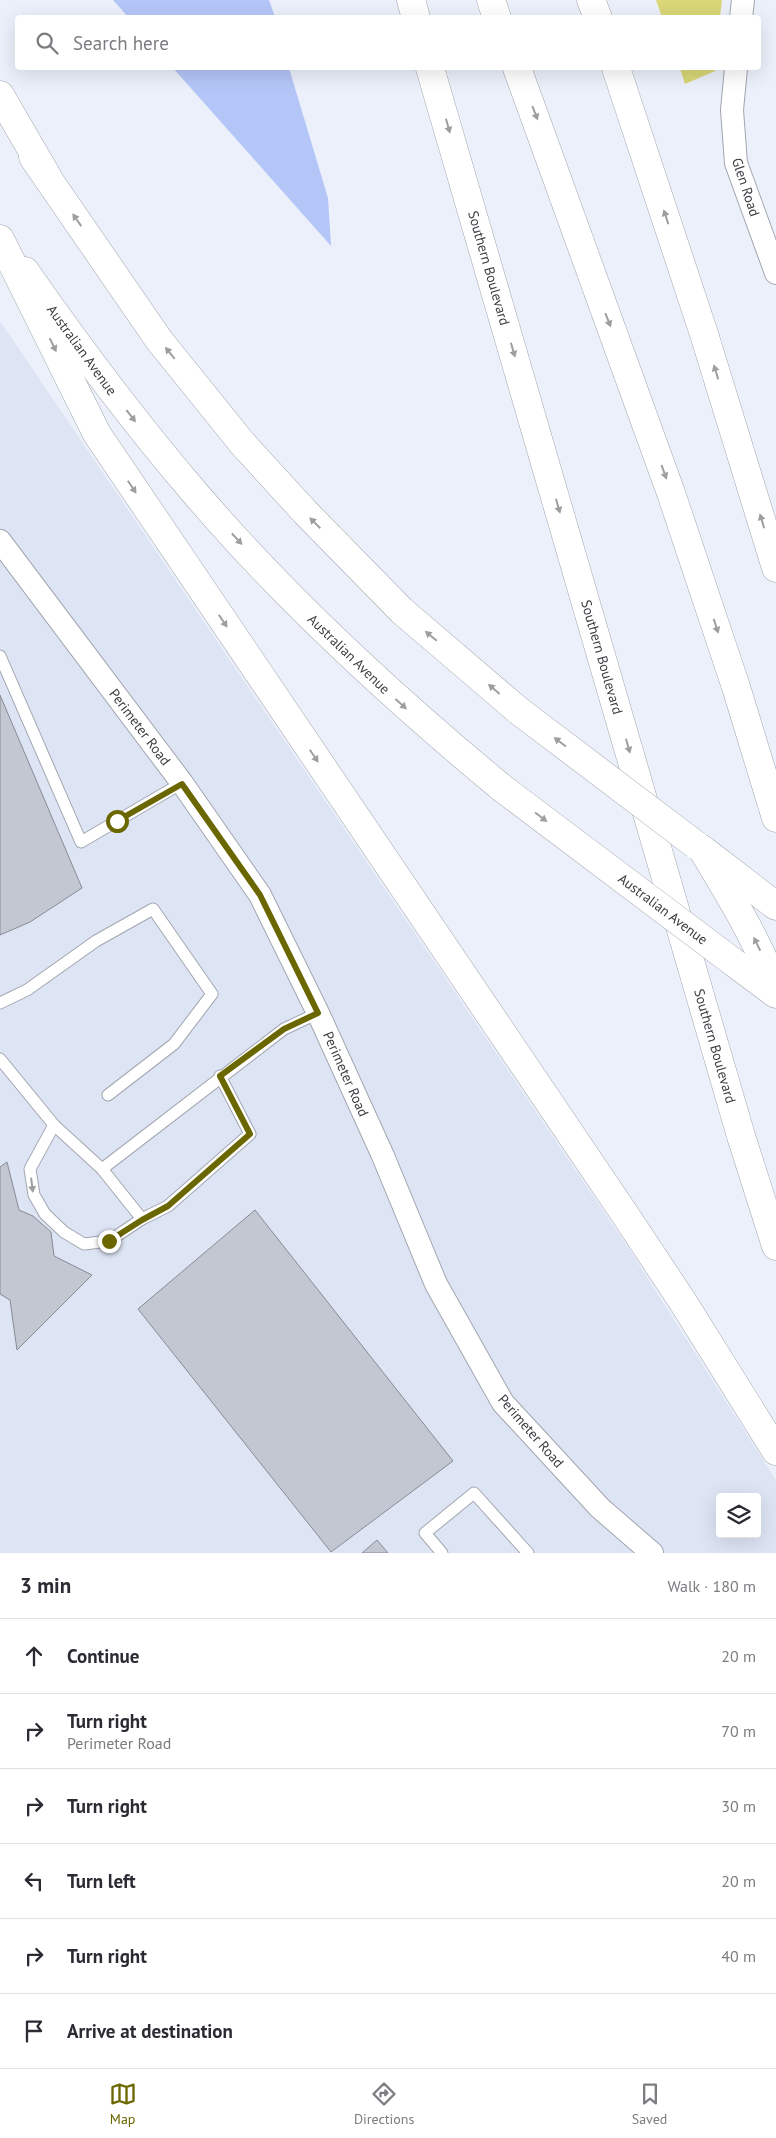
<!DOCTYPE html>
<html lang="en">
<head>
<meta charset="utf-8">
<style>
  body { margin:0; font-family:"PT Sans",sans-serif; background:#f7f7f7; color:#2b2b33 }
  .controls { position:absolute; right:15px; bottom:15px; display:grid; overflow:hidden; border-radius:5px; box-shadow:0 5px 20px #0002 }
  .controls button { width:45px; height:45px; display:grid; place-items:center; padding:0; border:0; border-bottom:1px solid #e1e1e2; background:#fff; color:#2b2b33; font:25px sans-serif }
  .stop { position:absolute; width:15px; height:15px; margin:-11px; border:4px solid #6b6700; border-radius:50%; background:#fff }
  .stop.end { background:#6b6700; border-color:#fff; box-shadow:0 1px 5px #0008 }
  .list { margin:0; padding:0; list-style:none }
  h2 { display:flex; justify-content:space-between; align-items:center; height:65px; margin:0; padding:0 20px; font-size:21px }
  h2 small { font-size:16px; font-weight:400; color:#7c7c81 }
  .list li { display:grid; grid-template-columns:32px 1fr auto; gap:15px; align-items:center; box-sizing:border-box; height:75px; padding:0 20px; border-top:1px solid #e1e1e2 }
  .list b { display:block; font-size:19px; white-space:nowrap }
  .list p { margin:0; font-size:16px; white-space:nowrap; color:#7c7c81 }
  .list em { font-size:16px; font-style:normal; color:#7c7c81 }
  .icon { flex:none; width:28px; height:28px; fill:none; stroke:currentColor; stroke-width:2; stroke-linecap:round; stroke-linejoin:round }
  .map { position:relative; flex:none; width:776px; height:1553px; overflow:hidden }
  .search { position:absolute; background:#fff; box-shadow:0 5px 20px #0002; left:15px; right:15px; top:15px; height:55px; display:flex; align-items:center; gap:12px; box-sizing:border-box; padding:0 18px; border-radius:5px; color:#7c7c81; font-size:19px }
  .sheet { height:515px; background:#fff }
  nav { display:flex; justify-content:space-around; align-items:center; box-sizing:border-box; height:70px; border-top:1px solid #e1e1e2; background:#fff; font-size:14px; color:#7c7c81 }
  nav a { display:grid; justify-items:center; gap:2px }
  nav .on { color:#6b6700 }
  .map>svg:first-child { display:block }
  .built { fill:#dde4f4; fill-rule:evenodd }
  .green { fill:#d9d777 }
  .water { fill:#b4c6f8 }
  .building { fill:#c3c7d1; stroke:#888b95 }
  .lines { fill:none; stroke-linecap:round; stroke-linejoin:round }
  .service-casing { stroke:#a2a6af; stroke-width:13 }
  .minor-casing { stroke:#a2a6af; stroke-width:24 }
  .secondary-casing { stroke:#a2a6af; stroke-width:29 }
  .trunk-casing { stroke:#a2a6af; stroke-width:29 }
  .service { stroke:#fff; stroke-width:11 }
  .minor { stroke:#fff; stroke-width:22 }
  .secondary { stroke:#fff; stroke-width:28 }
  .trunk { stroke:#fff; stroke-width:28 }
  .secondary-bridge-casing { stroke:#a2a6af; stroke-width:29; stroke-linecap:butt }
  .secondary-bridge { stroke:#fff; stroke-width:28 }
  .oneway { fill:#9d9ea0 }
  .route { stroke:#6b6700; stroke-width:6 }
  .labels { text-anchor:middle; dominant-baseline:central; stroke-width:4; stroke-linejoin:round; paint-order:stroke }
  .street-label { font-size:14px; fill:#3b3d41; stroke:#fff }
</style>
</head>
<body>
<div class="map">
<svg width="776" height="1553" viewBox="0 0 776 1553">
  <rect width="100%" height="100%" fill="#ecf0fa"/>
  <!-- built -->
  <path class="built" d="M 0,321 L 629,1249 L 767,1466 L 776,1480 L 776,1553 L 0,1553 ZM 720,1497 L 757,1497 L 757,1534 L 720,1534 Z"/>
  <!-- green -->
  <g class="green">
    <polygon points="656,0 722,0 720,17 662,17"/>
    <polygon points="680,68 715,68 715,71 685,84"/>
  </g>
  <!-- water -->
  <g class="water">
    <polygon points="113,0 269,0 275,17 128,17"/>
    <polygon points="173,68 289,68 328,198 331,246"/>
  </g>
  <!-- building -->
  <g class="building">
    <polygon points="0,695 82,888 30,922 0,935"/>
    <polygon points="7,1162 19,1210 33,1216 51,1232 54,1256 92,1275 17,1350 10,1300 0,1294 0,1167"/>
    <polygon points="255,1210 453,1461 331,1552 138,1309"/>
    <polygon points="377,1540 388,1553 362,1553"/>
  </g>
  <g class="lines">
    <defs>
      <g id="service">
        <polyline points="0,656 81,842 182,783"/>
        <polyline points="0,1003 27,990 96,941 153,909 212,994 174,1044 108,1095"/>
        <polyline points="0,1059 54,1125 102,1169 284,1029 318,1013"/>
        <polyline points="54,1125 30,1169 34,1195 45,1214 64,1232 84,1244 109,1241 142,1219"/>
        <polyline points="102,1169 142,1219 168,1206 250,1134 220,1076"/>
        <polyline points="442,1553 425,1533 474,1493 528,1553"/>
      </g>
      <g id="minor">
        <polyline points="741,18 743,0"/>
        <polyline points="736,68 732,110 736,163 776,273"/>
        <polyline points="0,541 182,783 260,895 318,1013 383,1156 436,1284 503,1403 600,1508 652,1553"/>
      </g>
      <g id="secondary">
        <polyline points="33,157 159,340 242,443 305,512 402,611 519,711"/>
        <path d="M 25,271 C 78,347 134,422 195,493 C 287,601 392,697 502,788"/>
        <polyline points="702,849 776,906"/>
        <polyline points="733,962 776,994"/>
      </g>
      <g id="trunk">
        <polyline points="411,0 416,18"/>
        <polyline points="491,0 497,18"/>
        <polyline points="591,0 598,18"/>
        <polyline points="430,68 741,1136 776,1246"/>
        <polyline points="517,68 671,493 736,687 776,818"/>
        <polyline points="616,68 704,334 776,568"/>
        <polyline points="0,95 47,176"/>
        <polyline points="0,239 97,434 626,1216 683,1302 776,1451"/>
        <path d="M 702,849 C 729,894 757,939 776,989"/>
      </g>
    </defs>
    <!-- service casing -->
    <use href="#service" class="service-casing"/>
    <!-- minor casing -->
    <use href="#minor" class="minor-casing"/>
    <!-- secondary casing -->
    <use href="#secondary" class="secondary-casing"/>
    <!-- trunk casing -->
    <use href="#trunk" class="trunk-casing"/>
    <!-- service -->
    <use href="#service" class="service"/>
    <!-- minor -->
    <use href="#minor" class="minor"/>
    <!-- secondary -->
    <use href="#secondary" class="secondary"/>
    <!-- trunk -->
    <use href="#trunk" class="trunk"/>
    <defs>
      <g id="secondary-bridge">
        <polyline points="519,711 696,845"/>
        <polyline points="502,788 733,962"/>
      </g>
    </defs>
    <!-- secondary-bridge casing -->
    <use href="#secondary-bridge" class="secondary-bridge-casing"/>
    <!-- secondary-bridge -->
    <use href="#secondary-bridge" class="secondary-bridge"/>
  </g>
  <!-- one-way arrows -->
  <defs><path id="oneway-solid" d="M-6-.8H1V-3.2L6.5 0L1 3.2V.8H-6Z" transform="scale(1.25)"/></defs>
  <g class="oneway">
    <use href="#oneway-solid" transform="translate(535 113) rotate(69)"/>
    <use href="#oneway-solid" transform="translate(448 126) rotate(74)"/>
    <use href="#oneway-solid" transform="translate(666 217) rotate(-108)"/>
    <use href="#oneway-solid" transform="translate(77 220) rotate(-125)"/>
    <use href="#oneway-solid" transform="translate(608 320) rotate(69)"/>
    <use href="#oneway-solid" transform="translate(53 345) rotate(64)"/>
    <use href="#oneway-solid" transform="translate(513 350) rotate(74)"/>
    <use href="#oneway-solid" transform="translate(170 353) rotate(-129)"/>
    <use href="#oneway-solid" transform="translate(716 372) rotate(-107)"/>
    <use href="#oneway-solid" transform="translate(131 416) rotate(52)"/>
    <use href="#oneway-solid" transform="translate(664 472) rotate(70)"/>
    <use href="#oneway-solid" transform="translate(132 487) rotate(56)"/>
    <use href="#oneway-solid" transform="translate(558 506) rotate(74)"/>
    <use href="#oneway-solid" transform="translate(762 521) rotate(-107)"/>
    <use href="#oneway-solid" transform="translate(315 523) rotate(-135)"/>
    <use href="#oneway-solid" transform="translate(237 539) rotate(47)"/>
    <use href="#oneway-solid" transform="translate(223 621) rotate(56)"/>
    <use href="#oneway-solid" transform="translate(716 626) rotate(72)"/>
    <use href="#oneway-solid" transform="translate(431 636) rotate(-140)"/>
    <use href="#oneway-solid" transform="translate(494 689) rotate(-139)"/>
    <use href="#oneway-solid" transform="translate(401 704) rotate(42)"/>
    <use href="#oneway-solid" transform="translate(560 742) rotate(-143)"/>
    <use href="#oneway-solid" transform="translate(628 746) rotate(74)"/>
    <use href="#oneway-solid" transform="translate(314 756) rotate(56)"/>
    <use href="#oneway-solid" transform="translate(541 817) rotate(37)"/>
    <use href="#oneway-solid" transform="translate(757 944) rotate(-116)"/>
    <use href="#oneway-solid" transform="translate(32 1185) rotate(83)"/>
  </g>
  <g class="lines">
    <!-- route -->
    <polyline class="route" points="109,1241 142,1220 168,1206 250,1134 220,1076 284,1029 318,1013 260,895 182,784 117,821"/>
  </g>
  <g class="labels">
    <!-- street labels -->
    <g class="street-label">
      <text transform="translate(746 187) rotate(72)">Glen Road</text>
      <text transform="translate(489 268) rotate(74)">Southern Boulevard</text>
      <text transform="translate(82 350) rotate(54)">Australian Avenue</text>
      <text transform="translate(349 654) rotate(44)">Australian Avenue</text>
      <text transform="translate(602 657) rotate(74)">Southern Boulevard</text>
      <text transform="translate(140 727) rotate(53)">Perimeter Road</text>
      <text transform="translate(663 909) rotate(37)">Australian Avenue</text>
      <text transform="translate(715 1046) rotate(74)">Southern Boulevard</text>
      <text transform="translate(346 1074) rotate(66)">Perimeter Road</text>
      <text transform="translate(531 1431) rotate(49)">Perimeter Road</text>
    </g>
  </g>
</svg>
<div class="controls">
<button><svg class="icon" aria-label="layers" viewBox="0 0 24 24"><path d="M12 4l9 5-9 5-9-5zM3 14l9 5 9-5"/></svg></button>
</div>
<div class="stop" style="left:117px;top:821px"></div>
<div class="stop end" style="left:109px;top:1241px"></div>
<div class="search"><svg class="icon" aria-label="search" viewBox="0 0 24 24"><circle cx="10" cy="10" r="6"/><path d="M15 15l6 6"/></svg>Search here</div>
</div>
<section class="sheet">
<h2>3 min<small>Walk · 180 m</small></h2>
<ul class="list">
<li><svg class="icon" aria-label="ahead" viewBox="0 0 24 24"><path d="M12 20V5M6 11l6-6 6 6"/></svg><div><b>Continue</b></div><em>20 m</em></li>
<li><svg class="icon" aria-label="right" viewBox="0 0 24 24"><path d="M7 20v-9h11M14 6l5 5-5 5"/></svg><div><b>Turn right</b><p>Perimeter Road</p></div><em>70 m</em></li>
<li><svg class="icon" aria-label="right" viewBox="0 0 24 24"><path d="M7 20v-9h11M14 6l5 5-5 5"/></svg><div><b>Turn right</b></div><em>30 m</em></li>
<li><svg class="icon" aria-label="left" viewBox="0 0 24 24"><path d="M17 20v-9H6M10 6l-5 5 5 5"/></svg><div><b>Turn left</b></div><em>20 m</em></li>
<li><svg class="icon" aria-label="right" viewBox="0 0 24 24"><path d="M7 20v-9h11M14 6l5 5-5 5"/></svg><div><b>Turn right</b></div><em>40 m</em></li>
<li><svg class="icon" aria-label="arrive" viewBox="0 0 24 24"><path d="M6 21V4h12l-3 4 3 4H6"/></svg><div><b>Arrive at destination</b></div></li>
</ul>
</section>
<nav>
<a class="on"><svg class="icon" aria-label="map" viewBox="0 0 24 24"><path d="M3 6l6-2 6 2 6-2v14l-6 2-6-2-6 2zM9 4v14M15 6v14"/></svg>Map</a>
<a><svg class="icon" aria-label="directions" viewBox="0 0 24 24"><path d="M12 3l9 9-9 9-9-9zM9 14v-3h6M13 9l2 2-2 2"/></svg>Directions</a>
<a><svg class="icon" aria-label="saved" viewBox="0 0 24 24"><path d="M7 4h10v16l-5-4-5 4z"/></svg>Saved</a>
</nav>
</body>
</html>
